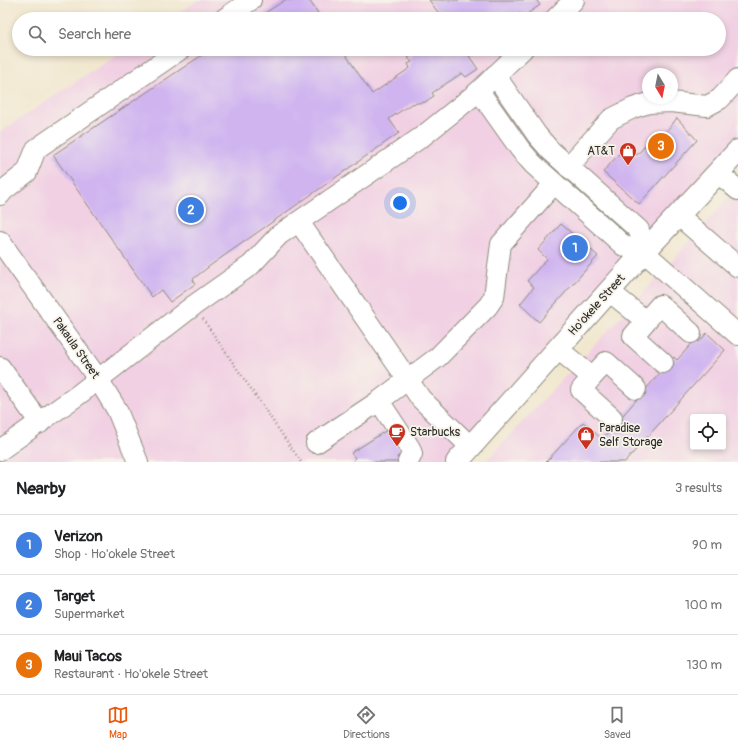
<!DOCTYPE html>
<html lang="en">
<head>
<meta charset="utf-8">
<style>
  body { margin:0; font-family:Pangolin,sans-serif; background:#f6f6f6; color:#202124 }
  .controls { position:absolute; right:12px; bottom:12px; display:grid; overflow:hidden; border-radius:4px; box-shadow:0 2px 6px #0003 }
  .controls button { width:36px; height:36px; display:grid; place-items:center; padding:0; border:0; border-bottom:1px solid #e0e0e0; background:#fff; color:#202124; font:20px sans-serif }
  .compass { position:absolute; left:642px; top:68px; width:36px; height:36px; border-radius:50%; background:#fff; box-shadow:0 2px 6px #0003; rotate:170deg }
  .you { position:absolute; left:400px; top:203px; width:14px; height:14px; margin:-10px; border:3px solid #fff; border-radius:50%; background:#1a73e8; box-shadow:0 0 0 6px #1a73e833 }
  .badge { display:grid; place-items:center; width:26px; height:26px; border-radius:50%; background:#ea580c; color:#fff; font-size:13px; font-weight:700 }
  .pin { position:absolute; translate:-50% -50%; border:2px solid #fff; box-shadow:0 1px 4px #0006 }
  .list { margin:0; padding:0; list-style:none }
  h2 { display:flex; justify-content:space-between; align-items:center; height:52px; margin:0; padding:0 16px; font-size:17px }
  h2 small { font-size:13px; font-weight:400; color:#757577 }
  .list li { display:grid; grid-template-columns:26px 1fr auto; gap:12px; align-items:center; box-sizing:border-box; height:60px; padding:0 16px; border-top:1px solid #e0e0e0 }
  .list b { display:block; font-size:15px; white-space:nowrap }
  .list p { margin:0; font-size:13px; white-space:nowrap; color:#757577 }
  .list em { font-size:13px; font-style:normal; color:#757577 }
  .icon { flex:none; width:22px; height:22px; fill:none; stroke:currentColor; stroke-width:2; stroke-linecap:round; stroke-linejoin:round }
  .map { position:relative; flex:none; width:738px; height:462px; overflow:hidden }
  .search { position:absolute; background:#fff; box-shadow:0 2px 6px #0003; left:12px; right:12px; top:12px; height:44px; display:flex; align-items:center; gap:10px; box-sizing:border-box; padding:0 14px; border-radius:22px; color:#757577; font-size:15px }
  .sheet { height:232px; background:#fff }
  nav { display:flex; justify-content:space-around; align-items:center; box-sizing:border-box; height:56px; border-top:1px solid #e0e0e0; background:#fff; font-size:11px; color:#757577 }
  nav a { display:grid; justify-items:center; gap:2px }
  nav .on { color:#ea580c }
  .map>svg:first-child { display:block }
  .built { fill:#f1d0e3; fill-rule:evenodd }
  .building { fill:#cfb4f0 }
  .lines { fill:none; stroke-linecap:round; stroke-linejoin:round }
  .minor-casing { stroke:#8e897c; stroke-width:22 }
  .major-casing { stroke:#8e897c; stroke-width:24 }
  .path { stroke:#8e897c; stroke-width:2.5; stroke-dasharray:1 3; stroke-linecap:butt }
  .minor { stroke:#fff; stroke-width:20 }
  .major { stroke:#fff; stroke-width:22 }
  .labels { text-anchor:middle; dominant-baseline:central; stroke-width:3.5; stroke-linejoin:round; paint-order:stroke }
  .poi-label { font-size:12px; fill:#2b2b2b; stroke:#f7f3e8; text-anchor:start }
  .street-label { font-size:12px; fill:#2b2b2b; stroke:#f7f3e8 }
</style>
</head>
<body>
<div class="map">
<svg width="738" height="462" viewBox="0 0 738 462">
  <rect width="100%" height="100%" fill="#f7f3e8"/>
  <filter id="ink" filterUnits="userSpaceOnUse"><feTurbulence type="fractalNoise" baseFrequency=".025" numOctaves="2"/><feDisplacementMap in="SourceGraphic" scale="8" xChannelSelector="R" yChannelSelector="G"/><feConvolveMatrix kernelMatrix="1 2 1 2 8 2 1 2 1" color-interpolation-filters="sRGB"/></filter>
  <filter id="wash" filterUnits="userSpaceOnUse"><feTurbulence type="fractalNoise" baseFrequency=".012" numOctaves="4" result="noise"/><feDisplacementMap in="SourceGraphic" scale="16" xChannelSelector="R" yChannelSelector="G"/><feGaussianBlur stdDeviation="0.9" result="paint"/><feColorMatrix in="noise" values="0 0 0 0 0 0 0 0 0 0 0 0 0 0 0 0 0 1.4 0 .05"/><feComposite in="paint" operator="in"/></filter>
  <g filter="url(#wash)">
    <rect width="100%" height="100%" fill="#f1e7ce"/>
    <!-- built -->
    <g class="built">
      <path d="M 198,0 L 738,0 L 738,151 L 457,462 L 0,462 L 0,132 L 125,49 L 719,49 L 719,19 L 170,19 ZM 648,74 L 672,74 L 672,98 L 648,98 Z"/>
      <path d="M 738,187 L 738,462 L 485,462 L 656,279 ZM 693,417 L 723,417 L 723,447 L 693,447 Z"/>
    </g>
    <g id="blocks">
      <!-- building -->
      <g class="building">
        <polygon points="285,0 309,0 322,19 256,19"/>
        <polygon points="429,0 538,0 537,1 540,5 523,17 520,13 511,19 443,19"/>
        <polygon points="211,49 342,49 372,94 410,68 408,64 412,62 408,58 422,49 480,49 469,56 478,69 466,77 462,73 432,93 434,96 425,102 411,104 389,119 399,133 211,265 193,279 195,284 170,302 161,290 152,297 53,155"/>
        <polygon points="677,118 697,140 639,204 603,172 625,147 637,155 656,133 662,137"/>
        <polygon points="561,224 598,256 539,322 520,304 534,287 527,281 547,259 538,250"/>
        <polygon points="707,333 725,350 625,462 546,462 583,422 602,439 674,357 677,360 696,339 699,342"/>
        <polygon points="387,430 402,454 397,457 400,462 352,462 355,458 351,453"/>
      </g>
    </g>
  </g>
  <g filter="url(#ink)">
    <use href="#blocks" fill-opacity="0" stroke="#8e897c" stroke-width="1"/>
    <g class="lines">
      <defs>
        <g id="minor">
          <polyline points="224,19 251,0"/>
          <polyline points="555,19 574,0"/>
          <polyline points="495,75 537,135 550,150 639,230 644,252"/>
          <polyline points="479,91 520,149 533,164 624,246 644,252 738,335"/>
          <polyline points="568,167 611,119 633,108 649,103 671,102 707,106 720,99 738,79"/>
          <polyline points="718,173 738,190"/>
          <polyline points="0,195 4,190 27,172 36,149 181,49"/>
          <polyline points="678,215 738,267"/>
          <polyline points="299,222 421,399 471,447"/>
          <polyline points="0,241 98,379 117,410 138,462"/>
          <polyline points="609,291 646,321 633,336 663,363"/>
          <polyline points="646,321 660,305 691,333"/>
          <polyline points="558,349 592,377 581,390 612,418"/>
          <polyline points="0,367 40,423"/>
          <polyline points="592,377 606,362 636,389"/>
          <polyline points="379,401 410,448 412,454 408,462"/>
          <polyline points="316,443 379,401 438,357 488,306 494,297 501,244 554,184"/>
          <polyline points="0,450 78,395 193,306 251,265 279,235 423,136 479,91 523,49"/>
        </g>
        <polyline id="major" points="457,462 644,252 738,151"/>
      </defs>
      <!-- minor casing -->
      <use href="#minor" class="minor-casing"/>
      <!-- major casing -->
      <use href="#major" class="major-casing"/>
      <!-- path -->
      <polyline class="path" points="203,319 301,462"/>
      <!-- minor -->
      <use href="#minor" class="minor"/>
      <!-- major -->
      <use href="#major" class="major"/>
    </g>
  </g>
  <!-- icons -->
  <defs>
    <symbol id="shop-pin" viewBox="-11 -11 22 30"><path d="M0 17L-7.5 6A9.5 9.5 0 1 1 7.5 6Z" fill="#c8321e" stroke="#f7f3e8"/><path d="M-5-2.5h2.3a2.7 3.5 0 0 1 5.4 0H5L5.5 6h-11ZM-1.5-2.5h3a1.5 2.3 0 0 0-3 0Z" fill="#fff"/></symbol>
    <symbol id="cafe-pin" viewBox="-11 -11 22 30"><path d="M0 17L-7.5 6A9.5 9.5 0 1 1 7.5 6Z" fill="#c8321e" stroke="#f7f3e8"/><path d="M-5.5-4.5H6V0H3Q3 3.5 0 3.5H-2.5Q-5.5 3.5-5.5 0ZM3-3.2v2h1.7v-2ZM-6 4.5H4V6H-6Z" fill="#fff"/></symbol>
  </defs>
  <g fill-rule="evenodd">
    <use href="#shop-pin" x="618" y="141" width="20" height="27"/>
    <use href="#cafe-pin" x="387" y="422" width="20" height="27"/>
    <use href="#shop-pin" x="576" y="425" width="20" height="27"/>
  </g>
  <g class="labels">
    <!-- poi labels -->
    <g class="poi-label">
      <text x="615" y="151" text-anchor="end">AT&amp;T</text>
      <text x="599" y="428">Paradise<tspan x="599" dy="14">Self Storage</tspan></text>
      <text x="410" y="432">Starbucks</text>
    </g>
    <!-- street labels -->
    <g class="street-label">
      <text transform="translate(597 305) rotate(-48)">Ho'okele Street</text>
      <text transform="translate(76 348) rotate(55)">Pakaula Street</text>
    </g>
  </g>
</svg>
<div class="controls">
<button><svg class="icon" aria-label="locate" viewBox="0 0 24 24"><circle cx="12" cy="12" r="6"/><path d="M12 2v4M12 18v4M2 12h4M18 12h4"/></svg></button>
</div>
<svg class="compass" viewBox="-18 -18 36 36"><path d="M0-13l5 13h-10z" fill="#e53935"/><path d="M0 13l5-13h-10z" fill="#757577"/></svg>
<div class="you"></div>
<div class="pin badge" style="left:575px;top:248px;background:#3f7fe0">1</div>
<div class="pin badge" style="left:191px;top:210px;background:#3f7fe0">2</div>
<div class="pin badge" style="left:661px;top:146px;background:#e8710a">3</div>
<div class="search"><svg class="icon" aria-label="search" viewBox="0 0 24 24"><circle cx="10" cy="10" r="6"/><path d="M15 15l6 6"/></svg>Search here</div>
</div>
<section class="sheet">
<h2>Nearby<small>3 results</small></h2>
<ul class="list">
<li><span class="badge" style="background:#3f7fe0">1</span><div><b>Verizon</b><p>Shop · Ho'okele Street</p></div><em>90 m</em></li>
<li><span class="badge" style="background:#3f7fe0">2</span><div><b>Target</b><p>Supermarket</p></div><em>100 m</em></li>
<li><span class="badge" style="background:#e8710a">3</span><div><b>Maui Tacos</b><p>Restaurant · Ho'okele Street</p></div><em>130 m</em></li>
</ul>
</section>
<nav>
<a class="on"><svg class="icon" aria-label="map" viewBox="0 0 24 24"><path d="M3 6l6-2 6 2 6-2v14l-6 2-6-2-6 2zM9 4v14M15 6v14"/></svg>Map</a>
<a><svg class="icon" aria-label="directions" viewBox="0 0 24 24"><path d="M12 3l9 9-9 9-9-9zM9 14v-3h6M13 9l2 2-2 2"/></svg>Directions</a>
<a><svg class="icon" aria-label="saved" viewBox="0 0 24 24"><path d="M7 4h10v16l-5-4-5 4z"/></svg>Saved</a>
</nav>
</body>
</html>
